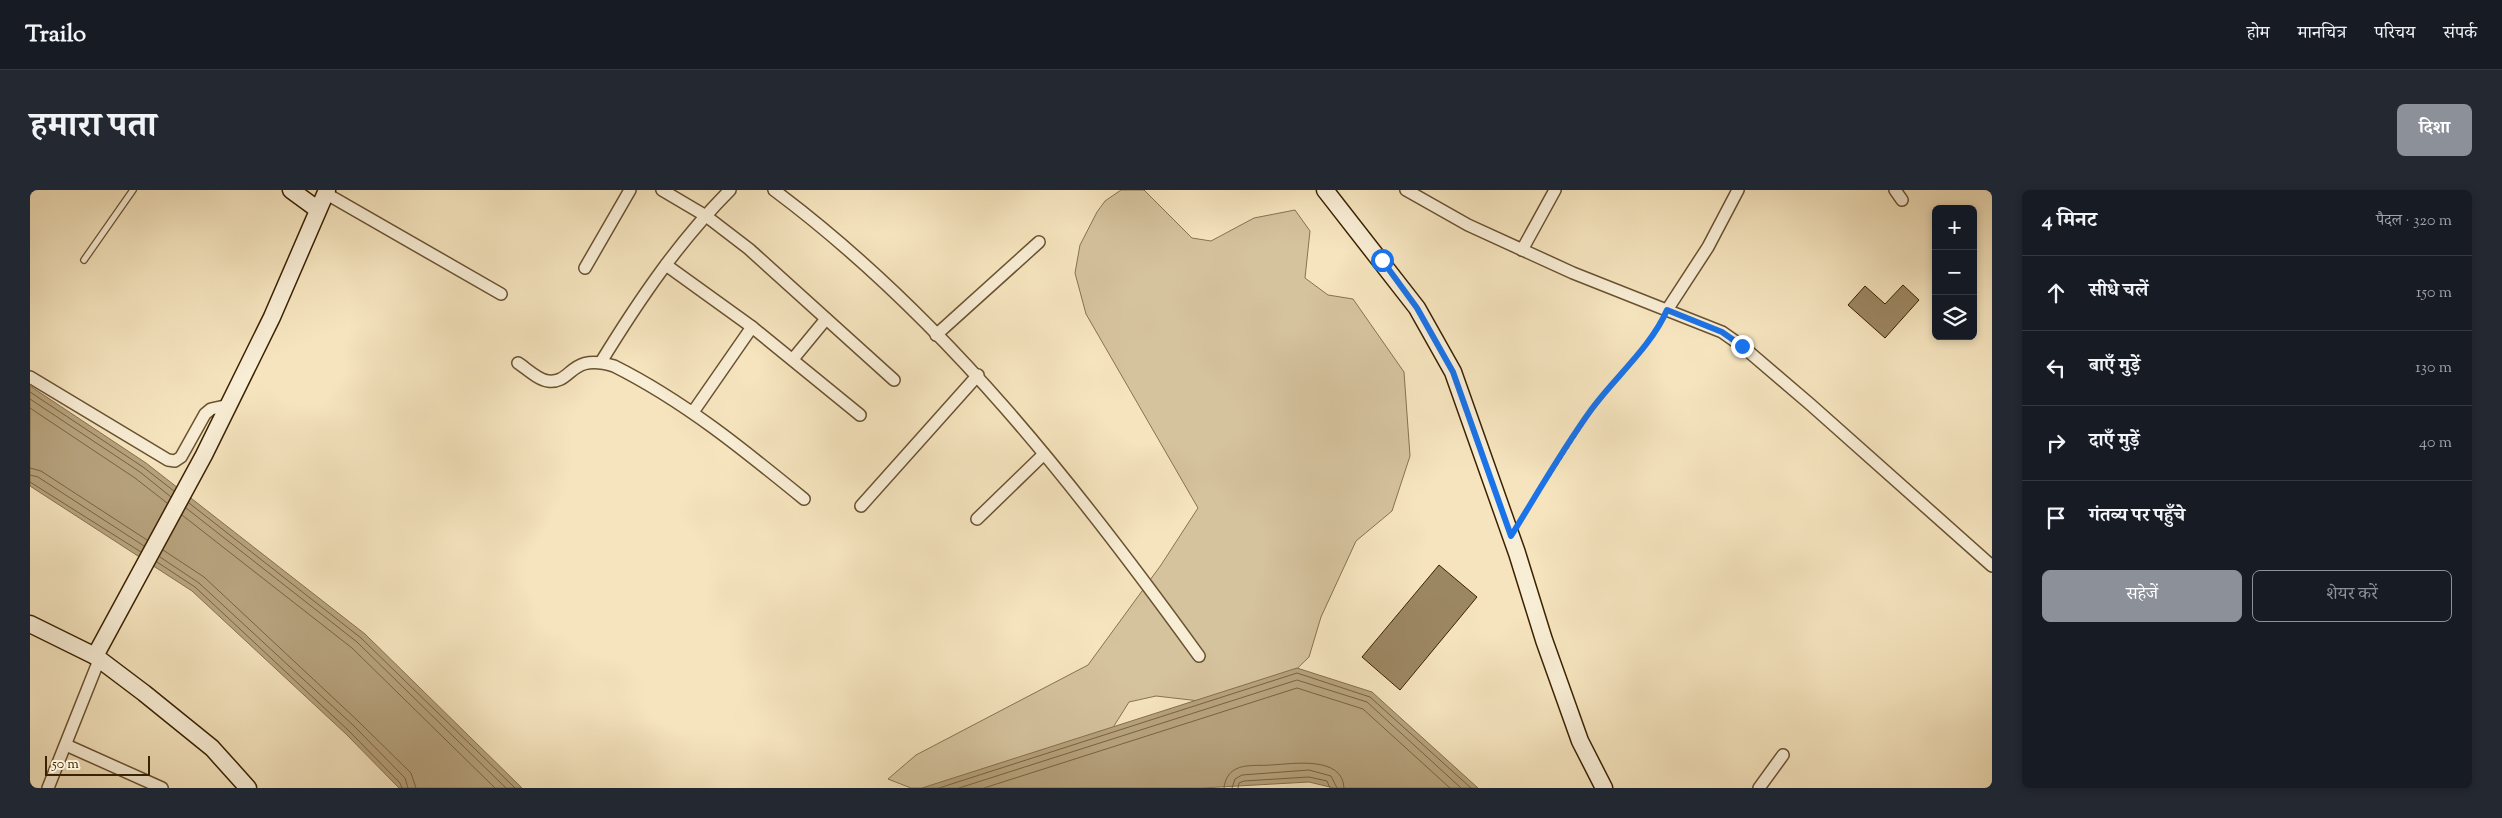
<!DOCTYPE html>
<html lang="hi">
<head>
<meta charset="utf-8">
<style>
  body { margin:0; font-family:"Sorts Mill Goudy","Noto Serif Devanagari",serif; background:#242831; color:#f1f3f6 }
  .controls { position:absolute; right:15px; top:15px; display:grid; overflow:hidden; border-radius:8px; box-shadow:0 2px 8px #0003 }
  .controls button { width:45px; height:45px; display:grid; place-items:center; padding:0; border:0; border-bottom:1px solid #363941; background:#171b24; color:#f1f3f6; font:25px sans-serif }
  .scale { position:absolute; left:15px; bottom:12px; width:105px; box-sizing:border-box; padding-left:5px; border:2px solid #3b2200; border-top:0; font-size:14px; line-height:18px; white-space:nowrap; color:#3b2200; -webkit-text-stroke:4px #f8edd5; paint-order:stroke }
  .stop { position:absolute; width:15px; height:15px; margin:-11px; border:4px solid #1a73e8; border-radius:50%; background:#fff }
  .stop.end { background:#1a73e8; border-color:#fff; box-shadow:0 1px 5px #0008 }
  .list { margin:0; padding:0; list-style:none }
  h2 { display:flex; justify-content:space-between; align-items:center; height:65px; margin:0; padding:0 20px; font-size:21px }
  h2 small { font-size:16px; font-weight:400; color:#9ea1a6 }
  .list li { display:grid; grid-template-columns:32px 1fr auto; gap:15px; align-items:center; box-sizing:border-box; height:75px; padding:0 20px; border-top:1px solid #363941 }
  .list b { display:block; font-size:19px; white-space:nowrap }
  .list em { font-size:16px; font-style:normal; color:#9ea1a6 }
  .actions { display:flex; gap:10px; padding:15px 20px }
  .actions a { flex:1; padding:11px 0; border:1px solid #8c9099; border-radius:8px; text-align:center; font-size:18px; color:#8c9099 }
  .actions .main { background:#8c9099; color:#fff }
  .icon { flex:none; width:28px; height:28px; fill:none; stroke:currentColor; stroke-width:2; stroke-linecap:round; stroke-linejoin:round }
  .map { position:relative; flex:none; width:1962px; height:598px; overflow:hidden; border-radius:8px }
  header { display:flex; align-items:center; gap:30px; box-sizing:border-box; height:70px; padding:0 25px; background:#171b24; border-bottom:1px solid #363941 }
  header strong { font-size:24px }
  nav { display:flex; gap:28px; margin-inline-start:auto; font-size:18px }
  .intro { display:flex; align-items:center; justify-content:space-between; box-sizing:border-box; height:120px; padding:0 30px }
  h1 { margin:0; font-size:35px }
  .button { padding:12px 22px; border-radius:8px; background:#8c9099; color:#fff; font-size:18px; font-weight:700 }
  main { display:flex; gap:30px; padding:0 30px }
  aside { flex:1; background:#171b24; border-radius:8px; box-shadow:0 2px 8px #0003 }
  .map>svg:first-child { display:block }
  .green { fill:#d5c39e; stroke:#88724f }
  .water { fill:#b6a27d; stroke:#856f4b }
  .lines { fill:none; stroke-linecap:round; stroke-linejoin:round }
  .shore { stroke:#78623e; stroke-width:1 }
  .building { fill:#9c8763; stroke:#3b2200 }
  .lane-casing { stroke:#6a5230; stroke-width:8 }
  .street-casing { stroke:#6a5230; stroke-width:14 }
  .secondary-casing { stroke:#3b2200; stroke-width:19 }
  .path { stroke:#3b2200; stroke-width:2.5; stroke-dasharray:4 2.5; stroke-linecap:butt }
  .lane { stroke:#f8edd5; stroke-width:5.5 }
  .street { stroke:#f8edd5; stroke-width:11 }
  .secondary { stroke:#f8edd5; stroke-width:16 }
  .route { stroke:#1a73e8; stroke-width:6 }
</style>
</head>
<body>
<header>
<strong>Trailo</strong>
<nav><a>होम</a><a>मानचित्र</a><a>परिचय</a><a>संपर्क</a></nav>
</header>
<div class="intro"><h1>हमारा पता</h1><a class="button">दिशा</a></div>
<main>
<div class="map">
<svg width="1962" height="598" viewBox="0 0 1962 598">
  <rect width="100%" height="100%" fill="#f5e4be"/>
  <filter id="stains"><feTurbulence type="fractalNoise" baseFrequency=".004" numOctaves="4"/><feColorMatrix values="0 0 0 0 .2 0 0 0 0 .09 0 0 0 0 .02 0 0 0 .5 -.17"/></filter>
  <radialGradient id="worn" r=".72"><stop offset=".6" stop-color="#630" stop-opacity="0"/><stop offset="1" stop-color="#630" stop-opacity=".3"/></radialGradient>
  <!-- green -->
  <polygon class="green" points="1091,0 1114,0 1162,48 1181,51 1224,28 1265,20 1280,41 1275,88 1298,105 1323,109 1374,182 1380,266 1362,321 1326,351 1291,427 1279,467 1248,497 1187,513 1126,506 1099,512 1072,555 945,598 881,598 858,589 886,565 1058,475 1131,375 1168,318 1056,124 1045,83 1050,55 1067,22 1075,11"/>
  <!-- water -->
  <g class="water">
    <polygon points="0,196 116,273 335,444 492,598 369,598 316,544 162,401 0,296"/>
    <polygon points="1267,478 1342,502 1448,598 1304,598 1279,592 1172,598 892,598"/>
  </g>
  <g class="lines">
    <!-- shore -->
    <g class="shore">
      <polyline points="0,202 113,277 144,301"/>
      <polyline points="0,209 110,282 141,307"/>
      <polyline points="0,218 105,288 137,313"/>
      <polyline points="0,278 11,281 117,350"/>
      <polyline points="0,285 8,287 114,356"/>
      <polyline points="0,292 111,362"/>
      <polyline points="159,313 331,448 485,598"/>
      <polyline points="156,318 327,452 476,598"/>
      <polyline points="152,325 322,458 465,598"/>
      <polyline points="133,360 174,387 328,531 381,583 386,598"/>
      <polyline points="130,367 169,393 324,536 375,588 378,598"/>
      <polyline points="127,372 165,397 319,541 370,593 372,598"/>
      <polyline points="909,598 1267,483 1340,507 1441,598"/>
      <polyline points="929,598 1267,490 1337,512 1431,598"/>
      <polyline points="954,598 1267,498 1333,519 1420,598"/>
      <path d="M 1194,598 C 1195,590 1198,583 1206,579 C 1215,574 1230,576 1241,575 C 1262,574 1313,565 1314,598"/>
      <polyline points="1202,598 1205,589 1212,585 1279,580 1301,586 1307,598"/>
      <polyline points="1208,598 1209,593 1214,591 1279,587 1297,591 1300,598"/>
    </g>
  </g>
  <!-- building -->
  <g class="building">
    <polygon points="1873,95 1889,110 1855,148 1818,115 1835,96 1855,114"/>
    <polygon points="1409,375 1447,407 1370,500 1332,467"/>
  </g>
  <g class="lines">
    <defs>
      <polyline id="lane" points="54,70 103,0"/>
      <g id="street">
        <polyline points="632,0 676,26 719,59 864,190"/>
        <path d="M 744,0 C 914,127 1046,296 1169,466"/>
        <polyline points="1376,0 1438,35 1543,83 1692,142 1712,156 1781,215 1962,376"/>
        <polyline points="1865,0 1872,10"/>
        <polyline points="295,3 471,104"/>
        <polyline points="1492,60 1525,0"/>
        <polyline points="636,75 722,137 830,225"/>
        <polyline points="555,78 600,0"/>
        <polyline points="1637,120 1678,57 1708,0"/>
        <polyline points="906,145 1009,52"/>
        <polyline points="763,169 796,129"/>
        <path d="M 571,172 C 609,110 649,51 700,0"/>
        <path d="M 488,173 C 496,178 508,190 518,191 C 543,194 539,162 584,176 C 654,211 714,260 774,309"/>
        <polyline points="0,187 138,270 145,271 151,267 175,224 181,219 199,215"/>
        <polyline points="663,222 722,137"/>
        <polyline points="831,316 948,185"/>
        <polyline points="947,329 1014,264"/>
        <polyline points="36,555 132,598"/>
        <polyline points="18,598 69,470"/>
        <polyline points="1729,598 1753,565"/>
      </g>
      <g id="secondary">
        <polyline points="261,0 287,19"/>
        <polyline points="1295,0 1387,118 1423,182 1487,363 1514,450 1550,551 1574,598"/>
        <polyline points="0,434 65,466 114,503 182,558 218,598"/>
        <polyline points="65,466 174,265 242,127 297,0"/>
      </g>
    </defs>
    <!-- lane casing -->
    <use href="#lane" class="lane-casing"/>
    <!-- street casing -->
    <use href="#street" class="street-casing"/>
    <!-- secondary casing -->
    <use href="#secondary" class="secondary-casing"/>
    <!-- path -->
    <polyline class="path" points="1491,330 1561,221 1625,143 1632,131"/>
    <!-- lane -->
    <use href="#lane" class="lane"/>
    <!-- street -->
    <use href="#street" class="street"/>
    <!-- secondary -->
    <use href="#secondary" class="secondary"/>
  </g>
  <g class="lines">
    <!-- route -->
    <path class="route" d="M 1352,70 L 1387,118 L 1423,182 L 1481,346 C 1507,304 1532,260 1561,220 C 1585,187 1621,157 1637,120 L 1692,142 L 1712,156"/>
  </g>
  <rect width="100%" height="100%" filter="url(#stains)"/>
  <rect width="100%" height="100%" fill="url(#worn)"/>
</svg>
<div class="controls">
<button>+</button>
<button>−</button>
<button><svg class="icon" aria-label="layers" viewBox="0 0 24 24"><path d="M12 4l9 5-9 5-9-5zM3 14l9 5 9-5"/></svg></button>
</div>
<div class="scale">50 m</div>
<div class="stop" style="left:1352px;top:70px"></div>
<div class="stop end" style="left:1712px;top:156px"></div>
</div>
<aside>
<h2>4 मिनट<small>पैदल · 320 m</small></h2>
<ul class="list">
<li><svg class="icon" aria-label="ahead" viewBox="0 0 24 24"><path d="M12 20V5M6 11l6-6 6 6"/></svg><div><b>सीधे चलें</b></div><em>150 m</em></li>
<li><svg class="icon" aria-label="left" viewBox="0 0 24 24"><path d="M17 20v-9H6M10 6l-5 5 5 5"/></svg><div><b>बाएँ मुड़ें</b></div><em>130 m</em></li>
<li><svg class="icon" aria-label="right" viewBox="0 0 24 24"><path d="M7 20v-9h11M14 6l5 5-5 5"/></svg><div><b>दाएँ मुड़ें</b></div><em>40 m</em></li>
<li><svg class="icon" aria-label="arrive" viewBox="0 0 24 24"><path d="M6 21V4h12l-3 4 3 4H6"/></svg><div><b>गंतव्य पर पहुँचे</b></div></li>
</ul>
<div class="actions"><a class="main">सहेजें</a><a>शेयर करें</a></div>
</aside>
</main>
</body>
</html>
